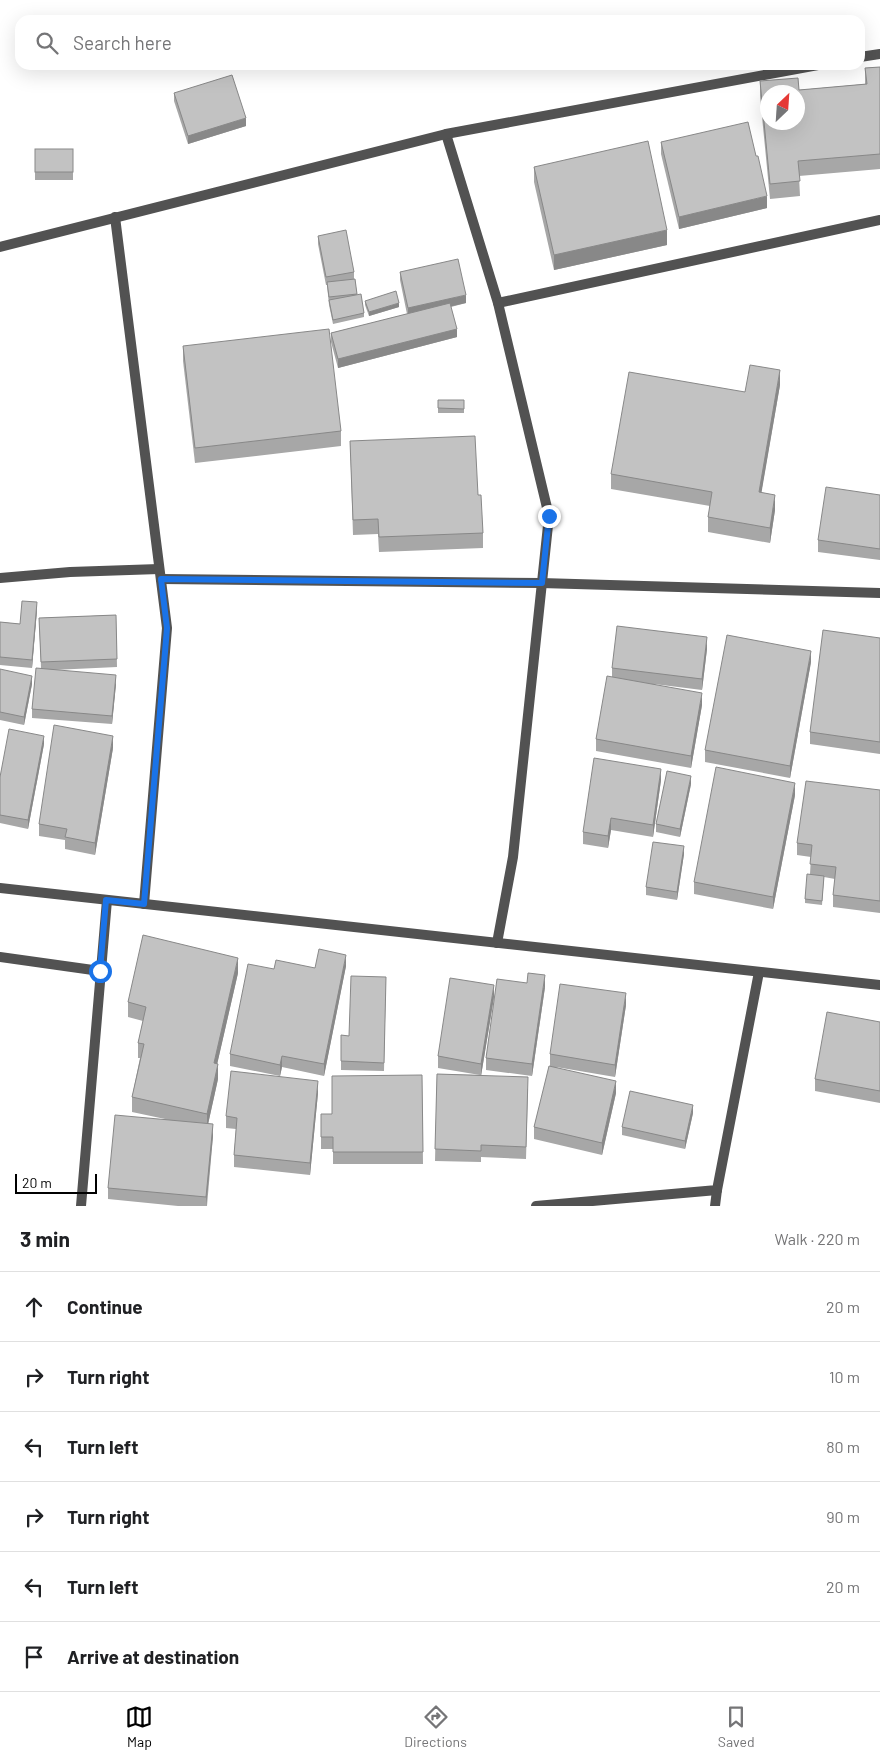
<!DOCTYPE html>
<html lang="en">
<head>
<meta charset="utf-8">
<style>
  body { margin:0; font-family:Barlow,sans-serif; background:#f6f6f6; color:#202124 }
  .compass { position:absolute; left:760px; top:85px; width:45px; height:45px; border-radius:50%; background:#fff; box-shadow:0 5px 20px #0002; rotate:25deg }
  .scale { position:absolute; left:15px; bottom:12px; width:82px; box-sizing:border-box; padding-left:5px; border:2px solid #000; border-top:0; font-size:14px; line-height:18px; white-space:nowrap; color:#000; -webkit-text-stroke:4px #fff; paint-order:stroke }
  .stop { position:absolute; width:15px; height:15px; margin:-11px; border:4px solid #1a73e8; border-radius:50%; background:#fff }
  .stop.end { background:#1a73e8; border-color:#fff; box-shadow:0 1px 5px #0008 }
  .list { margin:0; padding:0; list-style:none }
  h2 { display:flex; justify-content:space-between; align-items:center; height:65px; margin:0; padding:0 20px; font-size:21px }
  h2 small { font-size:16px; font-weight:400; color:#757577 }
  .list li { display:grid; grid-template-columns:32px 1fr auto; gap:15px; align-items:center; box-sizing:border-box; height:70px; padding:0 20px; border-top:1px solid #e0e0e0 }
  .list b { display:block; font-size:19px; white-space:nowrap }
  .list em { font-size:16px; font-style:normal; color:#757577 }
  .icon { flex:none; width:28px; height:28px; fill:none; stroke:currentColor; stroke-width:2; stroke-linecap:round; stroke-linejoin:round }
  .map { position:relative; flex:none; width:880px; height:1206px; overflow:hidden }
  .search { position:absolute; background:#fff; box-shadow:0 5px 20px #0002; left:15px; right:15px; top:15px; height:55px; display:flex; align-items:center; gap:12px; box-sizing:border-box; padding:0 18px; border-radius:15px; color:#757577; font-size:19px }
  .sheet { height:485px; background:#fff }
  nav { display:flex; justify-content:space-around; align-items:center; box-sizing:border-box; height:70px; border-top:1px solid #e0e0e0; background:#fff; font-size:14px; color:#757577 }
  nav a { display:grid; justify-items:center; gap:2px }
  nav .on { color:#000 }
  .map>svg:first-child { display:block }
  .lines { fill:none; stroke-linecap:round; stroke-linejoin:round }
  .service { stroke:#525252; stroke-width:10 }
  .minor { stroke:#525252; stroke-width:10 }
  .wall { fill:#a7a7a7 }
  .shaded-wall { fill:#888 }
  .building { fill:#c2c2c2; stroke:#888; fill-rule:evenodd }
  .route { stroke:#1a73e8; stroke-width:6 }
</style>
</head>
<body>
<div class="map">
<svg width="880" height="1206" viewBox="0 0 880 1206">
  <rect width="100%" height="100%" fill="#fff"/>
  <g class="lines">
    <!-- service -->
    <g class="service">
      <polyline points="0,957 100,971"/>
      <polyline points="81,1206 107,900"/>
    </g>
    <!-- minor -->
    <g class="minor">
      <polyline points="860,57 880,54"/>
      <polyline points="446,134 498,303 549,516 513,857 497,943"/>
      <polyline points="115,217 167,628 144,904"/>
      <polyline points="0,247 446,134 818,65"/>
      <polyline points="498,303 880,220"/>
      <polyline points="0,578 70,572 159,569"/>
      <polyline points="161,579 541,583 880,593"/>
      <polyline points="0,888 880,985"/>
      <polyline points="536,1206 717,1190 759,972"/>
      <polyline points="715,1206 717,1190"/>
    </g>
  </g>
  <!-- wall -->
  <g class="wall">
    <polygon points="880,67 880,169 799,176 800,196 770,199 760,96 760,81 799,90 865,84 865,68"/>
    <polygon points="174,93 246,126 188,144 174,101"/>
    <polygon points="661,142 767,208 679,229 661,154"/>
    <rect x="35" y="149" width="38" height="31"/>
    <polygon points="534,167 667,245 554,270 534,182"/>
    <polygon points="318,236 354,272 354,279 355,279 357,295 364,313 364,317 333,324 329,305 327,285 326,285 318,244"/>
    <polygon points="400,272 466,303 451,307 457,337 338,368 331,342 331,333 407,314 400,280"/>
    <polygon points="365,301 399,307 369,316 365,305"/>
    <polygon points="183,346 341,431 341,446 195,463 183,361"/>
    <polygon points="780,385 761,493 775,510 770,543 708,532 708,517 710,506 611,489 611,474 745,392"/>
    <rect x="438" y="400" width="26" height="13"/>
    <polygon points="350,441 478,495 483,533 483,548 379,552 378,534 353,535"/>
    <polygon points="880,495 880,560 818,552 818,540"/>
    <polygon points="37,610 32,668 0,665 0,622 20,624"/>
    <polygon points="116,615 117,667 53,670 116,684 112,724 32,718 32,709 41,668 39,618"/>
    <polygon points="880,638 880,754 810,744 810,732"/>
    <polygon points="707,649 702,690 654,684 702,705 691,768 596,751 596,739 612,677 612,668"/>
    <polygon points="811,662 790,778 705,762 705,750"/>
    <polygon points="0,669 32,684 24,725 0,720"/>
    <polygon points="44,744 28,829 0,823 0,777"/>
    <polygon points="113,748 95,855 65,849 65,840 39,836 39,824"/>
    <polygon points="661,780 653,837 611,830 608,848 583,844 583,832"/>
    <polygon points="691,784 680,837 656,832 656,824"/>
    <polygon points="880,790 880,913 833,907 833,895 835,879 824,877 822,905 805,903 805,899 810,874 811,857 797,855 797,843"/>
    <polygon points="795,795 773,909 694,894 694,882"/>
    <polygon points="684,854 677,900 646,895 646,887"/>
    <polygon points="346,966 324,1076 282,1067 280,1076 230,1066 230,1054 315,968"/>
    <polygon points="238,973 217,1064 218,1079 208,1124 213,1136 207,1206 178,1206 108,1199 108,1188 165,1119 132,1112 132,1097 140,1058 138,1058 138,1043 143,1021 128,1017 128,1002"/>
    <polygon points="386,977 384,1071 341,1070 341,1035 349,1036"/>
    <polygon points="545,987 532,1076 486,1070 486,1058"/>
    <polygon points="494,997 481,1076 528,1089 526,1159 481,1157 481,1162 435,1161 437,1074 480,1075 438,1068 438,1056"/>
    <polygon points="626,1005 615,1077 556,1067 616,1093 602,1155 534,1139 534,1127 550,1066 550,1054"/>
    <polygon points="880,1022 880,1103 815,1091 815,1079"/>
    <polygon points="422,1075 423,1164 333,1164 333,1149 321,1149 321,1126 332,1114"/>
    <polygon points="318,1093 310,1175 234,1167 234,1155 236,1129 226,1128 226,1116"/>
    <polygon points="693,1113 685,1149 622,1135 622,1127"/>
  </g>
  <!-- shaded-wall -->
  <g class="shaded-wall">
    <polygon points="246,118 246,126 188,144 188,136"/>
    <polygon points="767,196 767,208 679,229 679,217"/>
    <polygon points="667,230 667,245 554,270 554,255"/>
    <polygon points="466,295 466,303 408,316 408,308"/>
    <polygon points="399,303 399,307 369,316 369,312"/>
    <polygon points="457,329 457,337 338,368 338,359"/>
    <polygon points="780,370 780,385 759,507 759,492"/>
    <polygon points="775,495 775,510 770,543 770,528"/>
    <polygon points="37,602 37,610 32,668 32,660"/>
    <polygon points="707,637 707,649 702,690 702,679"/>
    <polygon points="811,651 811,662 790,778 790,766"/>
    <polygon points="116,675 116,684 112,724 112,716"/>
    <polygon points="32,676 32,684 24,725 24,717"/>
    <polygon points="702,693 702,705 691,768 691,756"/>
    <polygon points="44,736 44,744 28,829 28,820"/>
    <polygon points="113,736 113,748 95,855 95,843"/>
    <polygon points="661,769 661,780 653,837 653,825"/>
    <polygon points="691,776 691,784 680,837 680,829"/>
    <polygon points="795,783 795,795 773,909 773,897"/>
    <polygon points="611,818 611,830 608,848 608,836"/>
    <polygon points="684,846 684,854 677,900 677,892"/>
    <polygon points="346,955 346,966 324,1076 324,1064"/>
    <polygon points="238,958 238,973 214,1078 214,1063"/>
    <polygon points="545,975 545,987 532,1076 532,1064"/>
    <polygon points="494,985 494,997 481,1076 481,1064"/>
    <polygon points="626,993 626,1005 615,1077 615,1065"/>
    <polygon points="282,1056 282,1067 280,1076 280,1065"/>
    <polygon points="218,1064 218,1079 207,1129 207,1114"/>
    <polygon points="318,1081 318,1093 310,1175 310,1163"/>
    <polygon points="616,1081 616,1093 602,1155 602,1143"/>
    <polygon points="693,1105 693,1113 685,1149 685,1141"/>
    <polygon points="213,1124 213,1136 206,1206 206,1197"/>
  </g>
  <!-- building -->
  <g class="building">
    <path d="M 880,67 L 880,154 L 798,161 L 800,181 L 770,184 L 760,81 L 798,78 L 799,90 L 867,84 L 865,68 ZM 768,92 L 798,92 L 798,122 L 768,122 Z"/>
    <polygon points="232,75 246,118 188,136 174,93"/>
    <polygon points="748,122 756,156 758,156 767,196 679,217 661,142"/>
    <polygon points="648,141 667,230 554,255 534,167"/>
    <rect x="35" y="149" width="38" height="23"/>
    <polygon points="346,230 354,272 326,277 318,236"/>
    <polygon points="458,259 466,295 408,308 400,272"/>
    <polygon points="355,279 357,294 329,297 327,282"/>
    <polygon points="396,291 399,303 369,312 365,301"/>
    <polygon points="361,294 364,313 333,320 329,300"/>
    <polygon points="450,303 457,329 338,359 331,333"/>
    <polygon points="329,329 341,431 195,448 183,346"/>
    <polygon points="750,365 780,370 759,492 775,495 770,528 708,517 712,492 611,474 629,372 745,392"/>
    <polygon points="438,400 464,400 464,409 438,408"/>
    <polygon points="475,436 478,495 481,495 483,533 379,537 378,519 353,520 350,441"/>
    <polygon points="826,487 880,495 880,549 818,540"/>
    <polygon points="22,601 37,602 32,660 0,657 0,622 20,624"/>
    <polygon points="116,615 117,659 41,662 39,618"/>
    <polygon points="617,626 707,637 702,679 612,668"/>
    <polygon points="823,630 880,638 880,742 810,732"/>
    <polygon points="727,635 811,651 790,766 705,750"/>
    <polygon points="36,668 116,675 112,716 32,709"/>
    <polygon points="0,669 32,676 24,717 0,712"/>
    <polygon points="607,676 702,693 691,756 596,739"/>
    <polygon points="54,725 113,736 95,843 65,837 67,829 39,824"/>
    <polygon points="9,729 44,736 28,820 0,815 0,777"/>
    <polygon points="594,758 661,769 653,825 611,818 608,836 583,832"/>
    <polygon points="716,767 795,783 773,897 694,882"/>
    <polygon points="667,771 691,776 680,829 656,824"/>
    <polygon points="806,781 880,790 880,901 833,895 836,867 810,864 812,845 797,843"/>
    <polygon points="653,842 684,846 677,892 646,887"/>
    <polygon points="807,874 824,876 822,901 805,899"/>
    <polygon points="143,935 238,958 214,1063 218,1064 207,1114 132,1097 144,1044 138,1043 146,1007 128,1002"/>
    <polygon points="319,949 346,955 324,1064 282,1056 280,1065 230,1054 248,964 274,969 276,960 315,968"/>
    <polygon points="528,973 545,975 532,1064 486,1058 497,979 527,983"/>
    <polygon points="351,976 386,977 384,1063 341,1061 341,1035 349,1036"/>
    <polygon points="450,978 494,985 481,1064 438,1056"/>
    <polygon points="560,984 626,993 615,1065 550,1054"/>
    <polygon points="827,1012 880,1022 880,1091 815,1079"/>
    <polygon points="549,1066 616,1081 602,1143 534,1127"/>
    <polygon points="231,1071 318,1081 310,1163 234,1155 237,1118 226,1116"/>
    <polygon points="437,1074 528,1077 526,1147 481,1145 481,1151 435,1149"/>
    <polygon points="422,1075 423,1152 333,1152 333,1137 321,1137 321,1114 332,1114 332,1076"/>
    <polygon points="630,1091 693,1105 685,1141 622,1127"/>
    <polygon points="115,1115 213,1124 206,1197 108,1188"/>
  </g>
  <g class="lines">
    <!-- route -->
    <polyline class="route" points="100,971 106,900 144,904 167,628 161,579 542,583 549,516"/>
  </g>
</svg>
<svg class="compass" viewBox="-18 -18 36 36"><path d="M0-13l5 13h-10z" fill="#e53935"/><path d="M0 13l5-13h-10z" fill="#757577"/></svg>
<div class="scale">20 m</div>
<div class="stop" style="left:100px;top:971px"></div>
<div class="stop end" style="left:549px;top:516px"></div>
<div class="search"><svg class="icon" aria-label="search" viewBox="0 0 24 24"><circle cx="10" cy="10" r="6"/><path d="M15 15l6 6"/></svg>Search here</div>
</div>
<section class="sheet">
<h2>3 min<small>Walk · 220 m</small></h2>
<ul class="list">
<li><svg class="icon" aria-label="ahead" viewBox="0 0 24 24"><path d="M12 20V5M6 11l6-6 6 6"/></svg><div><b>Continue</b></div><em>20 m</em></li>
<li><svg class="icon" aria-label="right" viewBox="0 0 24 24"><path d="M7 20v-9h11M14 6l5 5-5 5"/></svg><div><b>Turn right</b></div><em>10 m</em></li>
<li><svg class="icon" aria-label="left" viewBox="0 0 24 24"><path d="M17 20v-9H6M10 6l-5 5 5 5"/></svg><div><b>Turn left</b></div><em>80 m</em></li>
<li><svg class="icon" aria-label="right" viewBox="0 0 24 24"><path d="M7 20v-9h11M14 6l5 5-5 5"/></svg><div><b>Turn right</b></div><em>90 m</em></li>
<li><svg class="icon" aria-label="left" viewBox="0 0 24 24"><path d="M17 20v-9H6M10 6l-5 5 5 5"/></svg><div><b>Turn left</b></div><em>20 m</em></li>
<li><svg class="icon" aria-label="arrive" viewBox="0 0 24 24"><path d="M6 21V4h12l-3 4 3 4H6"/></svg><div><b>Arrive at destination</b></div></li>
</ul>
</section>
<nav>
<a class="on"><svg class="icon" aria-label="map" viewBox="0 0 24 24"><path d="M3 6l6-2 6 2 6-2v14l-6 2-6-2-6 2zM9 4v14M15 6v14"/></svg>Map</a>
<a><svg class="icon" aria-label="directions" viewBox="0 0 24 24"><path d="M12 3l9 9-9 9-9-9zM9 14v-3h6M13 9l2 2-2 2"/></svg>Directions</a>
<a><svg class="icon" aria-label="saved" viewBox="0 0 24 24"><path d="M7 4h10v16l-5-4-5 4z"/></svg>Saved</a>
</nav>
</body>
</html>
